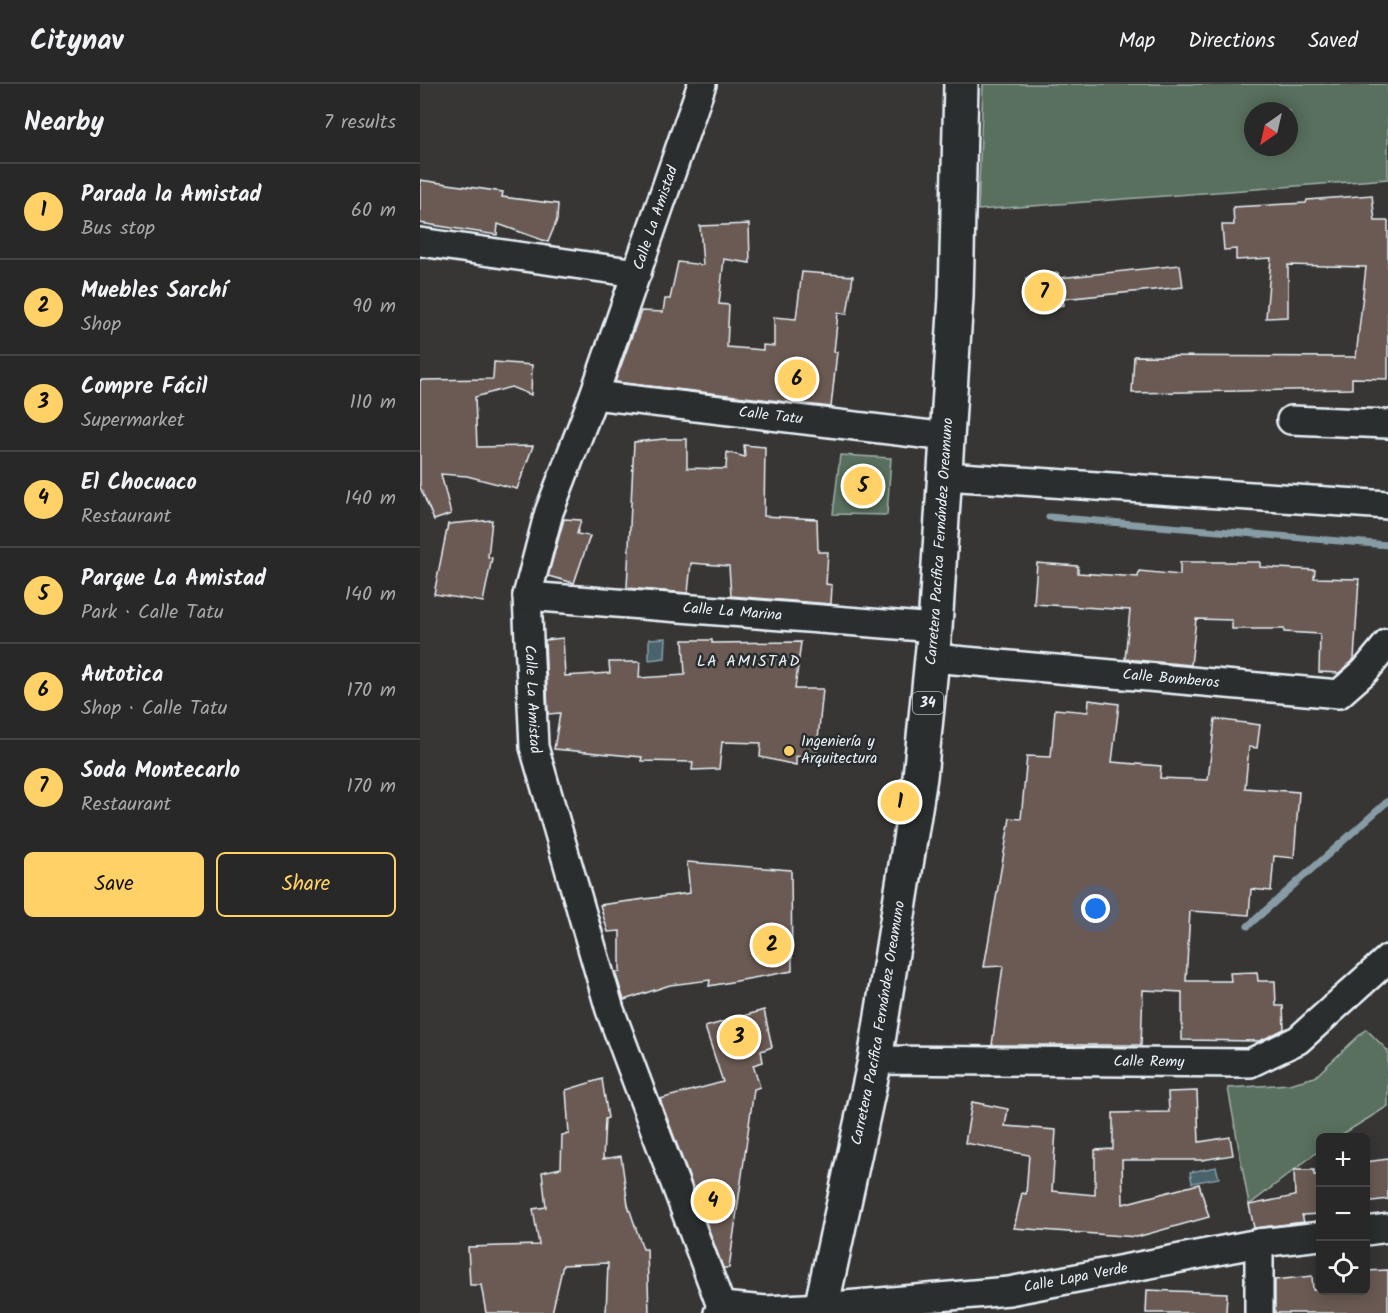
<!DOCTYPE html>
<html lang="en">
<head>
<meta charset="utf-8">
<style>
  body { margin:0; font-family:Kalam,sans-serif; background:#353434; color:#f1f3f6 }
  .controls { position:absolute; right:18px; bottom:18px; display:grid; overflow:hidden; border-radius:9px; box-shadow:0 3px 15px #0003 }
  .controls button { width:54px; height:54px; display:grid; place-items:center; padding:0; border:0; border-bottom:2px solid #454445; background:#292828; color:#f1f3f6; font:30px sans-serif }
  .compass { position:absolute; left:824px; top:18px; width:54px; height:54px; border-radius:50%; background:#292828; box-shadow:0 3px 15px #0003; rotate:214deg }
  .you { position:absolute; left:676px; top:825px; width:21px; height:21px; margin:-15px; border:4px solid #fff; border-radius:50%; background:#1a73e8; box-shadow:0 0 0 9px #1a73e833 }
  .badge { display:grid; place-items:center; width:39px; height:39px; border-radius:50%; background:#ffd166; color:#111; font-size:20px; font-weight:700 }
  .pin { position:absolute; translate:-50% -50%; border:3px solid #fff; box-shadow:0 2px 6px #0006 }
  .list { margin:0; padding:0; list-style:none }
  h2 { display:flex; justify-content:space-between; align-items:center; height:78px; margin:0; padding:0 24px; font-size:26px }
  h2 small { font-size:20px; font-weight:400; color:#a5a6a8 }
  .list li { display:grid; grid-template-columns:39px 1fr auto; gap:18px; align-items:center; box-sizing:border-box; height:96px; padding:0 24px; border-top:2px solid #454445 }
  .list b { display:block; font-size:22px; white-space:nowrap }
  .list p { margin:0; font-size:20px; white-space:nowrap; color:#a5a6a8 }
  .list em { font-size:20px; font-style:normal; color:#a5a6a8 }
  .actions { display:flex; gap:12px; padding:18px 24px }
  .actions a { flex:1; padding:14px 0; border:2px solid #ffd166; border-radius:9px; text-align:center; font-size:21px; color:#ffd166 }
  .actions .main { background:#ffd166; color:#111 }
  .icon { flex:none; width:33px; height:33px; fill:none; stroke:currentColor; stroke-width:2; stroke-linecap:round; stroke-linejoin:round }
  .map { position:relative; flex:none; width:968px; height:1229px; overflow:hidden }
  header { display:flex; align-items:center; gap:36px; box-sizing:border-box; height:84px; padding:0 30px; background:#292828; border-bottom:2px solid #454445 }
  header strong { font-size:28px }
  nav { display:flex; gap:33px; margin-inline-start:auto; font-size:21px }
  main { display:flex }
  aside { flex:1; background:#292828 }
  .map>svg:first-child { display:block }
  .green { fill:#59705d; stroke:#a0b0aa; stroke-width:1.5; fill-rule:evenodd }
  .water { fill:#48646d; stroke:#889ca5; stroke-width:1.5 }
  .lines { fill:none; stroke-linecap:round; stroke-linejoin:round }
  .stream { stroke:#889ca5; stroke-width:7 }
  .building { fill:#6b5a53; stroke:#e8f1f8; stroke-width:1.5 }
  .minor-casing { stroke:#e8f1f8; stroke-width:32 }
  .highway-casing { stroke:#e8f1f8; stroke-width:38 }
  .minor { stroke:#2a2d2e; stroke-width:27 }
  .highway { stroke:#2a2d2e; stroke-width:33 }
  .poi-dot { fill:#ffd166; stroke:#2a2d2e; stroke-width:2 }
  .labels { text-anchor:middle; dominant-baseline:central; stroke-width:5; stroke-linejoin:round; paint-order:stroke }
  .shield { fill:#2a2d2e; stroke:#afb6bb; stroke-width:1.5 }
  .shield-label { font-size:14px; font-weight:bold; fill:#e8f1f8 }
  .street-label { font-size:15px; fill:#e8f1f8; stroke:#2a2d2e }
  .poi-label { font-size:15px; fill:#e8f1f8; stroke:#2a2d2e; text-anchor:start }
  .neighbourhood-label { font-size:16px; letter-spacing:1.5px; fill:#e8f1f8; stroke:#2a2d2e }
</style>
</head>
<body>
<header>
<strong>Citynav</strong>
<nav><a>Map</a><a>Directions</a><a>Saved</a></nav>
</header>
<main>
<aside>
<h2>Nearby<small>7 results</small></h2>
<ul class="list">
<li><span class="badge">1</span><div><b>Parada la Amistad</b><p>Bus stop</p></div><em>60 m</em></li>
<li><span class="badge">2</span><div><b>Muebles Sarchí</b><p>Shop</p></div><em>90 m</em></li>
<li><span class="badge">3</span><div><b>Compre Fácil</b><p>Supermarket</p></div><em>110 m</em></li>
<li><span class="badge">4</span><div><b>El Chocuaco</b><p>Restaurant</p></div><em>140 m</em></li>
<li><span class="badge">5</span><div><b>Parque La Amistad</b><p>Park · Calle Tatu</p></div><em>140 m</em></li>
<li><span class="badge">6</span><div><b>Autotica</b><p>Shop · Calle Tatu</p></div><em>170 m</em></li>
<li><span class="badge">7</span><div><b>Soda Montecarlo</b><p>Restaurant</p></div><em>170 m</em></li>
</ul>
<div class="actions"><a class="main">Save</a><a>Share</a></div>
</aside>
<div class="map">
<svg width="968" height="1229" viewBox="0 0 968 1229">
  <rect width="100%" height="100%" fill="#373635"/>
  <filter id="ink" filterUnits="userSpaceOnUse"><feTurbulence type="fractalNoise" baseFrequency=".0167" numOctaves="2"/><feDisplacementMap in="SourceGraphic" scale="12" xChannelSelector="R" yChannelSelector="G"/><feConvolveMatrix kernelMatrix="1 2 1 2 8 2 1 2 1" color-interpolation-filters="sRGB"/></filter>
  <g filter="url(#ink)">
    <!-- green -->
    <g class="green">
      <path d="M 563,0 L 968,0 L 968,95 L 558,126 ZM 833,27 L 869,27 L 869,63 L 833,63 Z"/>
      <polygon points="420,371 471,374 467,431 413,430"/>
      <polygon points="946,945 968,967 968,1022 918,1053 900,1054 900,1066 829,1121 808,1004 869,1000 895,993"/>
    </g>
    <!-- water -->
    <g class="water">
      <polygon points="246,554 245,574 229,576 229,555"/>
      <polygon points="796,1083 799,1094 772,1099 770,1088"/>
    </g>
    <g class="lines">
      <!-- stream -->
      <g class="stream">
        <polyline points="629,433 968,461"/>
        <polyline points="828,842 968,717"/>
      </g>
    </g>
    <!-- building -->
    <g class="building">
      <polygon points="0,96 83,108 82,113 138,120 137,136 128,158 78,140 77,151 0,139"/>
      <polygon points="952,111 955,137 968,137 968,295 932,294 932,305 712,309 714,272 936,273 946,183 868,181 868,233 846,234 851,174 816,176 816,165 804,166 802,141 814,141 813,123 886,119 887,116"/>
      <polygon points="329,140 330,179 304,175 299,220 309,221 307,263 343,266 343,261 354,262 354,233 376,235 382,188 433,192 427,230 418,229 414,268 417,268 411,323 195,298 221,227 243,228 245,215 250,215 258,178 283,181 280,142"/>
      <polygon points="760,181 763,203 643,215 644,221 609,228 606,194 638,189 639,194"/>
      <polygon points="74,278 112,281 111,311 91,303 55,313 57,363 113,362 97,405 47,392 21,390 31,430 14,436 0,403 0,296 73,295"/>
      <polygon points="244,355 267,355 267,384 306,385 307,368 325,373 324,361 345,363 344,432 397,435 398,468 408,468 406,500 412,501 411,520 311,512 309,482 271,479 268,509 207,504 214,358"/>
      <polygon points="144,435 161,436 157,450 170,452 154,499 128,492"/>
      <polygon points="72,436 68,473 72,474 63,518 14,510 28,440"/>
      <polygon points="760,478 840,478 840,483 895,486 894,494 939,495 934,575 919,589 899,588 900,550 864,548 864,545 812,545 812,536 776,535 771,581 705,575 710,526 614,520 617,479 658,482 658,489 718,493 719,487 760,491"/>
      <polygon points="143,554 145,592 190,589 189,578 220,578 219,594 265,591 263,556 292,556 292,559 381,558 375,605 403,605 396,675 376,672 376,681 340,673 341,659 302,658 299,685 272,686 273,678 221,677 222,673 134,665 140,629 128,630 125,556"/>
      <polygon points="669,616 699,620 692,678 741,682 740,694 788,696 795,635 840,641 837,664 829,663 825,704 879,708 874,774 854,772 851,807 831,805 829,831 770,827 766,897 811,897 810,889 837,888 838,897 855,897 856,922 863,922 864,945 840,957 762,956 762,908 723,906 721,961 572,961 583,882 564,883 590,734 601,735 607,672 631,673 635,625 668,628"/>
      <polygon points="267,778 371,786 372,887 289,902 290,896 250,901 204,916 195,888 200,888 200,847 188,848 180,821 270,809"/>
      <polygon points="344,926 352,963 341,967 343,978 333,981 340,1003 334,1005 309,1184 303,1184 240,1015 303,998 285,943"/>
      <polygon points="182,995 188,1034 185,1035 183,1075 201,1072 208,1121 223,1165 227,1165 229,1229 186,1229 188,1179 143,1181 132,1229 66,1229 61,1201 50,1201 48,1163 119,1161 113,1125 126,1123 122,1088 141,1084 142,1051 149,1050 146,1006"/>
      <polygon points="777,1007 779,1058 810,1053 813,1071 782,1076 702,1076 703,1120 779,1100 789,1133 717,1153 594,1144 602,1109 606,1110 609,1071 545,1059 552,1018 588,1025 585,1042 636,1046 632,1107 675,1111 675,1066 693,1065 693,1029 749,1028 748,1008"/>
      <polygon points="968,1075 968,1115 945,1118 945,1078"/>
      <polygon points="874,1086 894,1086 894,1091 900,1091 900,1130 882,1131 884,1138 834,1144 829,1121 875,1112"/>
      <polygon points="968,1186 968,1229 855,1229 855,1196 892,1192 893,1206 945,1206 945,1187"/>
      <polygon points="727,1206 807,1209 806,1229 726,1229"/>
    </g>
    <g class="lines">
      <defs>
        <g id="minor">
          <path id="s1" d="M 282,0 L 174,311 L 129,428 L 107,512 L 114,663 L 190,926 L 301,1222 L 298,1229"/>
          <polyline points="0,158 217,189"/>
          <path id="s2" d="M 174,311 L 528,353"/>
          <polyline points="871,336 968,340"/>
          <polyline points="525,392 968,421"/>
          <path id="s3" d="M 107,512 L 515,544"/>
          <path id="s4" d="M 512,574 L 919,610 L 945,587 L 968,559"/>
          <path id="s5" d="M 455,976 L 830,979 L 878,956 L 968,875"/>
          <polyline points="946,1147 968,1144"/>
          <polyline points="839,1159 839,1229"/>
          <path id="s6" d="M 301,1222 L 346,1226 L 402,1223 L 589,1207 L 839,1159 L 900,1152"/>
        </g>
        <g id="highway">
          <path id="s7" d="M 400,1229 L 455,976 L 500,693 L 515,544 L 536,213 L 541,0"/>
        </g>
      </defs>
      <!-- minor casing -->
      <use href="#minor" class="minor-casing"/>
      <!-- highway casing -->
      <use href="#highway" class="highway-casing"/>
      <!-- minor -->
      <use href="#minor" class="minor"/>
      <!-- highway -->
      <use href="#highway" class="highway"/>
    </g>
  </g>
  <!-- markers -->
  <circle class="poi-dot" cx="369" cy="667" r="6"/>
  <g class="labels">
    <!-- shield labels -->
    <rect class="shield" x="493" y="608" width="30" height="22" rx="4.5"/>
    <g class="shield-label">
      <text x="508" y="619">34</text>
    </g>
    <!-- street labels -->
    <g class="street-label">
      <text transform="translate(236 134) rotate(-71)">Calle La Amistad</text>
      <text stroke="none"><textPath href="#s2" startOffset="178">Calle Tatu</textPath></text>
      <text stroke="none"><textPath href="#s7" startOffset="782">Carretera Pacífica Fernández Oreamuno</textPath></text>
      <text stroke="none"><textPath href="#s3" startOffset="206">Calle La Marina</textPath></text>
      <text stroke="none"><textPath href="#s4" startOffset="240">Calle Bomberos</textPath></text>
      <text stroke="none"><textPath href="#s1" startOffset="645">Calle La Amistad</textPath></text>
      <text stroke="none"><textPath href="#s7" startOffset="296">Carretera Pacífica Fernández Oreamuno</textPath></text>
      <text stroke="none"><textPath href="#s5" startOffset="274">Calle Remy</textPath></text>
      <text stroke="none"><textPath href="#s6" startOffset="357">Calle Lapa Verde</textPath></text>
    </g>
    <!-- poi labels -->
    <g class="poi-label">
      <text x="381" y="658">Ingeniería y<tspan x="381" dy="17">Arquitectura</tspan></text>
    </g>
    <!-- neighbourhood labels -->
    <g class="neighbourhood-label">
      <text x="329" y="577">LA AMISTAD</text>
    </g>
  </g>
</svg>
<div class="controls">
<button>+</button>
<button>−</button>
<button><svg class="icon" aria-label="locate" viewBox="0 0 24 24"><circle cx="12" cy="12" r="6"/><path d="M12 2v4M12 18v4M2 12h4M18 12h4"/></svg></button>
</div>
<svg class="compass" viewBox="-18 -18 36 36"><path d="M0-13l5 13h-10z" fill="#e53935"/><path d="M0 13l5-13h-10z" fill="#a5a6a8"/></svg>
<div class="you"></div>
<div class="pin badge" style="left:480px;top:718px">1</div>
<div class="pin badge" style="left:352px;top:861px">2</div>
<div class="pin badge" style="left:319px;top:953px">3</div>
<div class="pin badge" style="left:293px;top:1117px">4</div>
<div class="pin badge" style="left:443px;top:402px">5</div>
<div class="pin badge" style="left:377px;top:295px">6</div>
<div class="pin badge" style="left:624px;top:208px">7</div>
</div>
</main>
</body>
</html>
